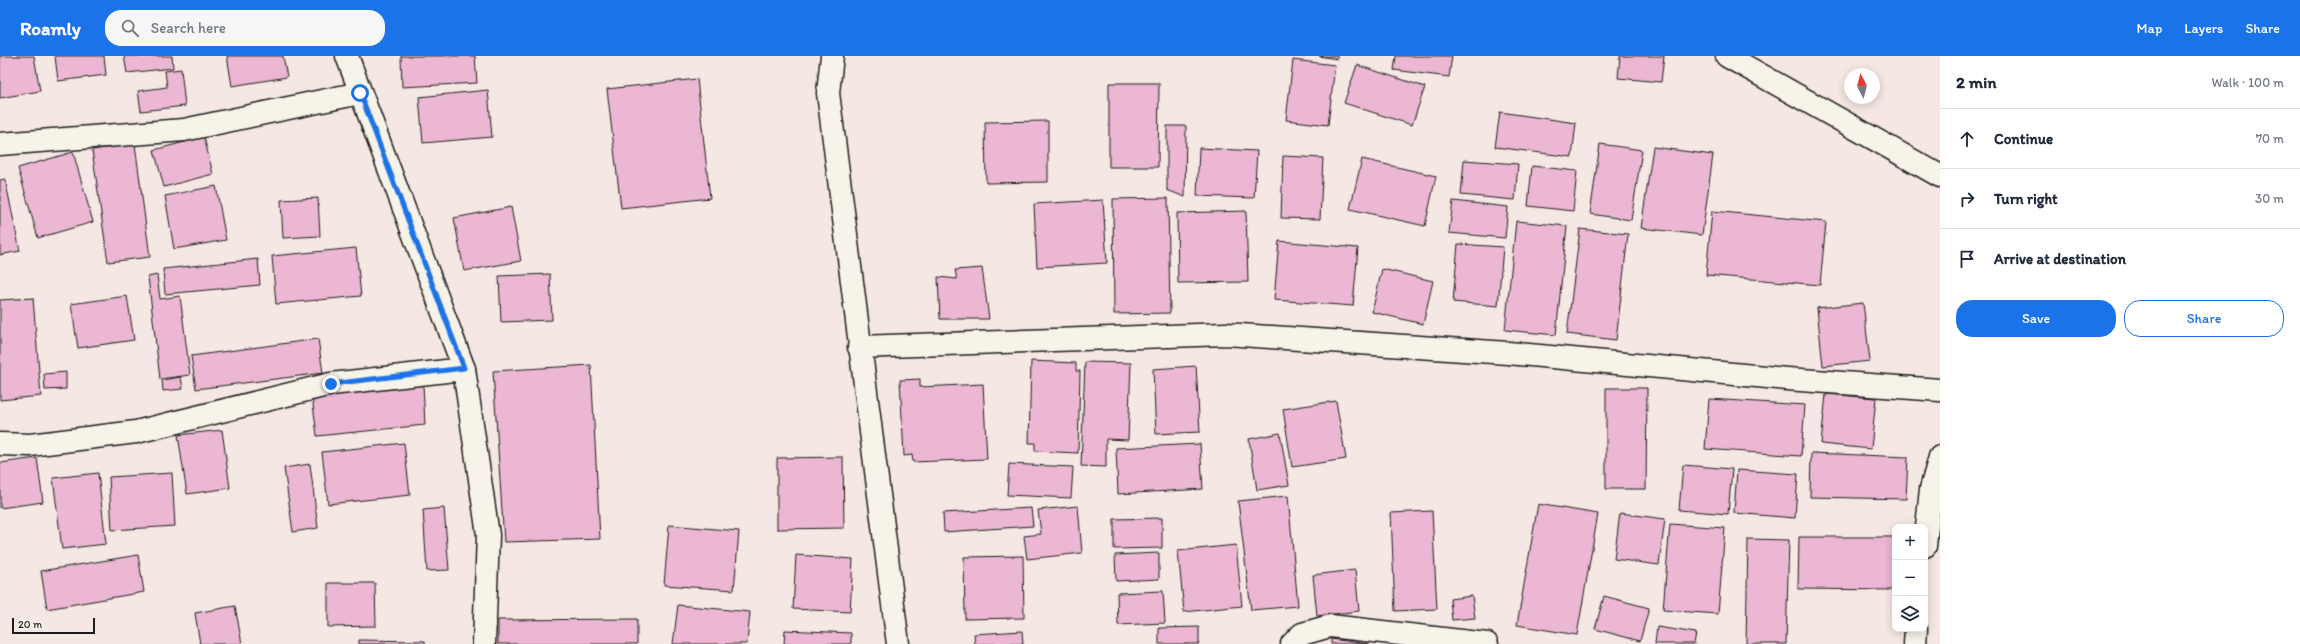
<!DOCTYPE html>
<html lang="en">
<head>
<meta charset="utf-8">
<style>
  body { margin:0; font-family:Itim,sans-serif; background:#f6f6f7; color:#1f2937 }
  .controls { position:absolute; right:12px; bottom:12px; display:grid; overflow:hidden; border-radius:8px; box-shadow:0 2px 10px #0003 }
  .controls button { width:36px; height:36px; display:grid; place-items:center; padding:0; border:0; border-bottom:1px solid #e0e1e3; background:#fff; color:#1f2937; font:20px sans-serif }
  .compass { position:absolute; left:1844px; top:12px; width:36px; height:36px; border-radius:50%; background:#fff; box-shadow:0 2px 10px #0003; rotate:353deg }
  .scale { position:absolute; left:12px; bottom:10px; width:83px; box-sizing:border-box; padding-left:4px; border:2px solid #1c1c1c; border-top:0; font-size:11px; line-height:14px; white-space:nowrap; color:#1c1c1c; -webkit-text-stroke:3px #f7f3e8; paint-order:stroke }
  .stop { position:absolute; width:12px; height:12px; margin:-9px; border:3px solid #1a73e8; border-radius:50%; background:#fff }
  .stop.end { background:#1a73e8; border-color:#fff; box-shadow:0 1px 4px #0008 }
  .list { margin:0; padding:0; list-style:none }
  h2 { display:flex; justify-content:space-between; align-items:center; height:52px; margin:0; padding:0 16px; font-size:17px }
  h2 small { font-size:13px; font-weight:400; color:#747a83 }
  .list li { display:grid; grid-template-columns:26px 1fr auto; gap:12px; align-items:center; box-sizing:border-box; height:60px; padding:0 16px; border-top:1px solid #e0e1e3 }
  .list b { display:block; font-size:15px; white-space:nowrap }
  .list em { font-size:13px; font-style:normal; color:#747a83 }
  .actions { display:flex; gap:8px; padding:12px 16px }
  .actions a { flex:1; padding:9px 0; border:1px solid #1a73e8; border-radius:16px; text-align:center; font-size:14px; color:#1a73e8 }
  .actions .main { background:#1a73e8; color:#fff }
  .icon { flex:none; width:22px; height:22px; fill:none; stroke:currentColor; stroke-width:2; stroke-linecap:round; stroke-linejoin:round }
  .map { position:relative; flex:none; width:1940px; height:588px; overflow:hidden }
  header { display:flex; align-items:center; gap:24px; box-sizing:border-box; height:56px; padding:0 20px; background:#1a73e8; color:#fff }
  header strong { font-size:19px }
  nav { display:flex; gap:22px; margin-inline-start:auto; font-size:14px }
  .search { width:280px; height:36px; background:#f6f6f7; display:flex; align-items:center; gap:10px; box-sizing:border-box; padding:0 14px; border-radius:16px; color:#747a83; font-size:15px }
  main { display:flex }
  aside { flex:1; background:#fff }
  .map>svg:first-child { display:block }
  .building { fill:#ebb7d3; stroke:#1c1c1c }
  .lines { fill:none; stroke-linecap:round; stroke-linejoin:round }
  .minor-casing { stroke:#1c1c1c; stroke-width:25 }
  .minor { stroke:#f7f3e8; stroke-width:22 }
  .route { stroke:#1a73e8; stroke-width:5 }
</style>
</head>
<body>
<header>
<strong>Roamly</strong>
<div class="search"><svg class="icon" aria-label="search" viewBox="0 0 24 24"><circle cx="10" cy="10" r="6"/><path d="M15 15l6 6"/></svg>Search here</div>
<nav><a>Map</a><a>Layers</a><a>Share</a></nav>
</header>
<main>
<div class="map">
<svg width="1940" height="588" viewBox="0 0 1940 588">
  <rect width="100%" height="100%" fill="#f5e7e4"/>
  <filter id="ink" filterUnits="userSpaceOnUse"><feTurbulence type="fractalNoise" baseFrequency=".025" numOctaves="2"/><feDisplacementMap in="SourceGraphic" scale="8" xChannelSelector="R" yChannelSelector="G"/><feConvolveMatrix kernelMatrix="1 2 1 2 8 2 1 2 1" color-interpolation-filters="sRGB"/></filter>
  <g filter="url(#ink)">
    <!-- building -->
    <g class="building">
      <polygon points="0,0 34,0 40,35 0,42"/>
      <polygon points="55,0 104,0 106,19 58,25"/>
      <polygon points="124,0 172,0 173,12 127,17"/>
      <polygon points="227,0 283,0 287,21 232,30"/>
      <polygon points="401,0 475,0 477,27 402,31"/>
      <polygon points="1319,0 1337,0 1337,3"/>
      <polygon points="1396,0 1452,0 1449,21 1394,14"/>
      <polygon points="1620,0 1664,0 1661,26 1618,22"/>
      <polygon points="1293,4 1335,9 1328,69 1286,64"/>
      <polygon points="1357,9 1425,31 1412,69 1344,47"/>
      <polygon points="181,13 185,50 141,55 138,35 167,31 165,15"/>
      <polygon points="697,23 710,142 621,152 607,33"/>
      <polygon points="1109,27 1159,27 1158,111 1109,111"/>
      <polygon points="488,34 492,81 423,87 419,41"/>
      <polygon points="1500,56 1576,67 1572,101 1495,91"/>
      <polygon points="1048,65 1048,126 986,127 985,66"/>
      <polygon points="1167,70 1186,70 1185,141 1167,134"/>
      <polygon points="204,81 213,118 164,131 154,94"/>
      <polygon points="135,88 150,201 108,206 92,94"/>
      <polygon points="1600,88 1642,94 1631,164 1590,158"/>
      <polygon points="1653,91 1713,99 1702,179 1641,172"/>
      <polygon points="1199,92 1257,95 1254,142 1197,140"/>
      <polygon points="73,96 93,166 38,182 18,112"/>
      <polygon points="1283,100 1323,102 1320,163 1281,162"/>
      <polygon points="1362,103 1436,120 1425,170 1350,153"/>
      <polygon points="1464,104 1518,108 1515,144 1461,139"/>
      <polygon points="1532,110 1577,115 1573,155 1528,150"/>
      <polygon points="5,123 20,195 0,199 0,124"/>
      <polygon points="216,130 226,184 174,193 165,140"/>
      <polygon points="318,142 320,180 283,182 281,144"/>
      <polygon points="1168,142 1170,257 1114,258 1113,143"/>
      <polygon points="1103,144 1107,207 1037,211 1034,148"/>
      <polygon points="1453,145 1508,151 1505,182 1449,177"/>
      <polygon points="511,151 521,205 464,215 454,162"/>
      <polygon points="1246,155 1248,226 1178,227 1177,157"/>
      <polygon points="1712,155 1826,166 1820,229 1706,219"/>
      <polygon points="1516,165 1567,170 1556,279 1505,274"/>
      <polygon points="1580,173 1628,178 1616,284 1567,278"/>
      <polygon points="1279,185 1358,192 1353,250 1274,244"/>
      <polygon points="1458,188 1503,191 1498,250 1453,246"/>
      <polygon points="356,192 361,240 276,248 272,200"/>
      <polygon points="258,203 260,229 165,238 163,213"/>
      <polygon points="982,212 989,263 940,263 938,221 957,223 955,214"/>
      <polygon points="1382,213 1433,225 1423,268 1372,256"/>
      <polygon points="550,218 552,264 501,266 499,220"/>
      <polygon points="157,219 160,243 180,240 190,319 160,323 148,221"/>
      <polygon points="127,240 134,284 78,292 71,248"/>
      <polygon points="33,242 41,340 0,344 0,244"/>
      <polygon points="1863,247 1870,305 1823,310 1817,252"/>
      <polygon points="318,283 323,317 196,333 191,300"/>
      <polygon points="1031,305 1076,307 1076,315 1080,315 1078,397 1035,395 1035,387 1029,387"/>
      <polygon points="1085,306 1131,307 1128,384 1106,383 1106,411 1081,410"/>
      <polygon points="591,309 600,483 504,486 493,315"/>
      <polygon points="1196,310 1200,376 1156,378 1153,313"/>
      <polygon points="66,316 66,333 45,334 44,318"/>
      <polygon points="181,321 183,333 163,335 162,324"/>
      <polygon points="920,323 920,331 983,328 987,403 913,406 912,399 904,400 900,324"/>
      <polygon points="423,328 425,369 317,380 312,340"/>
      <polygon points="1606,332 1647,332 1646,433 1606,433"/>
      <polygon points="1826,338 1876,342 1871,393 1821,388"/>
      <polygon points="1709,343 1805,349 1801,400 1705,393"/>
      <polygon points="1336,345 1346,403 1292,411 1283,353"/>
      <polygon points="222,374 230,432 187,438 178,379"/>
      <polygon points="1280,377 1289,429 1257,434 1249,383"/>
      <polygon points="404,387 410,439 328,448 322,396"/>
      <polygon points="1200,388 1203,433 1118,438 1116,392"/>
      <polygon points="1811,397 1908,401 1906,443 1810,441"/>
      <polygon points="843,401 844,472 777,473 777,402"/>
      <polygon points="37,402 43,446 0,452 0,407"/>
      <polygon points="310,408 318,472 293,476 284,412"/>
      <polygon points="1009,408 1073,411 1071,442 1007,439"/>
      <polygon points="1683,409 1732,413 1728,458 1679,454"/>
      <polygon points="1737,414 1798,418 1795,462 1734,457"/>
      <polygon points="98,417 106,488 62,493 53,422"/>
      <polygon points="172,417 175,470 112,474 109,421"/>
      <polygon points="1288,440 1298,550 1251,554 1238,445"/>
      <polygon points="1538,448 1598,458 1577,579 1517,569"/>
      <polygon points="1078,450 1082,497 1027,503 1024,480 1041,478 1038,454"/>
      <polygon points="444,452 449,514 427,515 423,454"/>
      <polygon points="1031,452 1033,470 944,476 943,457"/>
      <polygon points="1432,455 1437,553 1395,555 1391,457"/>
      <polygon points="1620,457 1665,463 1659,509 1614,503"/>
      <polygon points="1940,460 1940,476 1935,474"/>
      <polygon points="1162,462 1162,492 1114,493 1114,463"/>
      <polygon points="1670,468 1725,472 1718,558 1663,554"/>
      <polygon points="669,469 739,475 734,534 664,529"/>
      <polygon points="1799,481 1895,481 1895,534 1798,533"/>
      <polygon points="1748,483 1789,484 1786,588 1746,588"/>
      <polygon points="1236,489 1242,550 1184,556 1178,495"/>
      <polygon points="1159,497 1159,523 1116,525 1115,499"/>
      <polygon points="138,499 144,536 47,553 41,515"/>
      <polygon points="796,499 853,503 850,556 793,553"/>
      <polygon points="1023,500 1024,562 965,563 964,501"/>
      <polygon points="1355,514 1359,555 1317,560 1313,519"/>
      <polygon points="328,527 375,527 376,570 328,571"/>
      <polygon points="1163,535 1165,567 1118,569 1117,537"/>
      <polygon points="1472,540 1475,562 1452,564 1450,543"/>
      <polygon points="1604,540 1649,552 1640,585 1595,573"/>
      <polygon points="678,549 750,556 747,588 673,588"/>
      <polygon points="235,550 242,588 200,588 195,557"/>
      <polygon points="637,563 637,588 498,588 498,564"/>
      <polygon points="1199,571 1199,588 1159,588 1159,572"/>
      <polygon points="1657,571 1696,577 1694,588 1655,588"/>
      <polygon points="785,574 851,577 851,588 784,588"/>
      <polygon points="1022,575 1023,588 975,588 974,578"/>
      <polygon points="1331,583 1368,588 1331,588"/>
      <polygon points="359,584 425,585 425,588 359,588"/>
    </g>
    <g class="lines">
      <defs>
        <g id="minor">
          <polyline points="347,0 464,313 488,479 484,588"/>
          <polyline points="832,0 828,37 898,588"/>
          <polyline points="1727,0 1940,120"/>
          <polyline points="0,88 184,74 360,37"/>
          <polyline points="859,291 1226,278 1508,297 1787,323 1940,334"/>
          <polyline points="0,388 30,389 136,376 331,328 464,313"/>
          <polyline points="1925,490 1931,433 1940,401"/>
          <polyline points="1292,588 1302,578 1330,570 1487,588"/>
          <polyline points="1915,588 1916,573"/>
        </g>
      </defs>
      <!-- minor casing -->
      <use href="#minor" class="minor-casing"/>
      <!-- minor -->
      <use href="#minor" class="minor"/>
    </g>
  </g>
  <g class="lines" filter="url(#ink)">
    <!-- route -->
    <polyline class="route" points="331,328 464,312 360,37"/>
  </g>
</svg>
<div class="controls">
<button>+</button>
<button>−</button>
<button><svg class="icon" aria-label="layers" viewBox="0 0 24 24"><path d="M12 4l9 5-9 5-9-5zM3 14l9 5 9-5"/></svg></button>
</div>
<svg class="compass" viewBox="-18 -18 36 36"><path d="M0-13l5 13h-10z" fill="#e53935"/><path d="M0 13l5-13h-10z" fill="#747a83"/></svg>
<div class="scale">20 m</div>
<div class="stop" style="left:360px;top:37px"></div>
<div class="stop end" style="left:331px;top:328px"></div>
</div>
<aside>
<h2>2 min<small>Walk · 100 m</small></h2>
<ul class="list">
<li><svg class="icon" aria-label="ahead" viewBox="0 0 24 24"><path d="M12 20V5M6 11l6-6 6 6"/></svg><div><b>Continue</b></div><em>70 m</em></li>
<li><svg class="icon" aria-label="right" viewBox="0 0 24 24"><path d="M7 20v-9h11M14 6l5 5-5 5"/></svg><div><b>Turn right</b></div><em>30 m</em></li>
<li><svg class="icon" aria-label="arrive" viewBox="0 0 24 24"><path d="M6 21V4h12l-3 4 3 4H6"/></svg><div><b>Arrive at destination</b></div></li>
</ul>
<div class="actions"><a class="main">Save</a><a>Share</a></div>
</aside>
</main>
</body>
</html>
